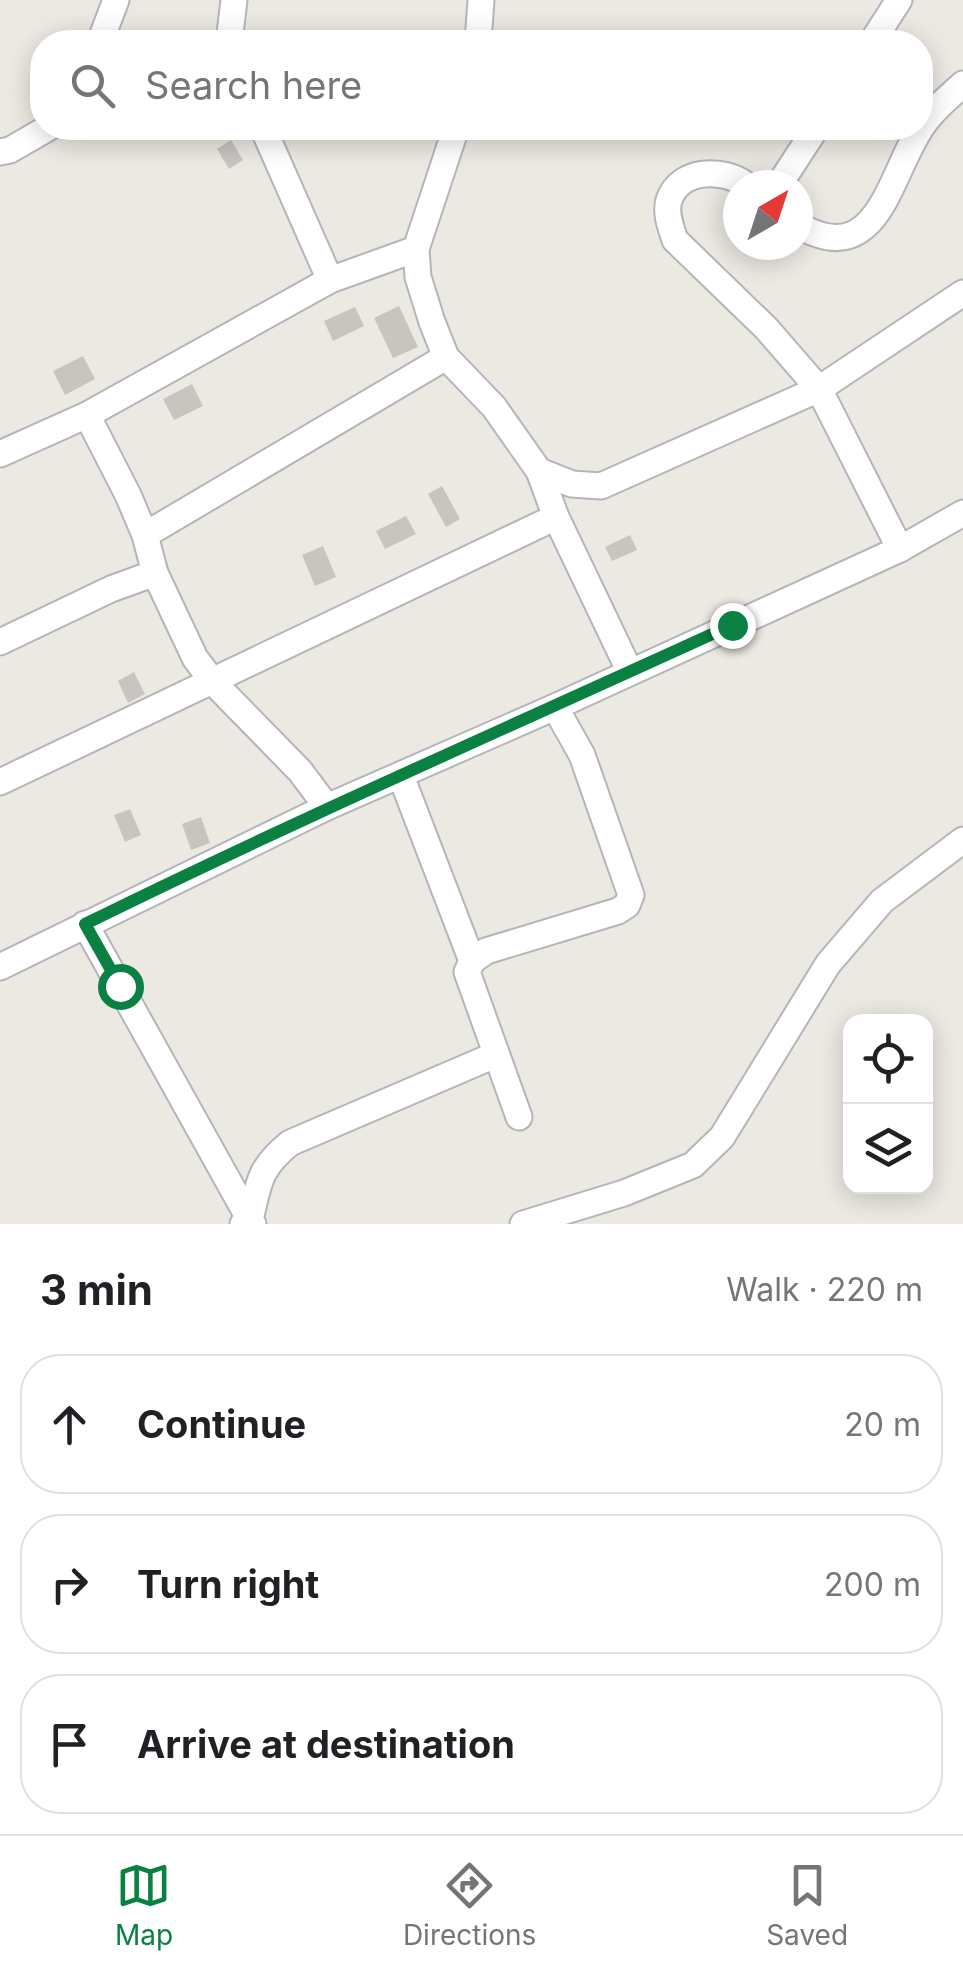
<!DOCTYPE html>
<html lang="en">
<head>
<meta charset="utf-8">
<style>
  body { margin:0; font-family:Inter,sans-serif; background:#f2f2f2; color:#202124 }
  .controls { position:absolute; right:30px; bottom:30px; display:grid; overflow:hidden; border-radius:20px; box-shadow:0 5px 25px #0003 }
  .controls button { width:90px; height:90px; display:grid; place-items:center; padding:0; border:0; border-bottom:2px solid #e0e0e0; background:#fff; color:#202124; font:50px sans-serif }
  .compass { position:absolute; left:723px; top:170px; width:90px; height:90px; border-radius:50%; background:#fff; box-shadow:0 5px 25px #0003; rotate:39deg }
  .stop { position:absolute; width:30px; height:30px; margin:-22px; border:8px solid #0b8043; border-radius:50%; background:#fff }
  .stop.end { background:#0b8043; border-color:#fff; box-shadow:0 2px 10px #0008 }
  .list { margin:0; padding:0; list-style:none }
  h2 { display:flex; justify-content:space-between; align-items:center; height:130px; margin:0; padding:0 40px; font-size:42px }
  h2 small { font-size:32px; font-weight:400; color:#757577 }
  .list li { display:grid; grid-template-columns:65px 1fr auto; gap:30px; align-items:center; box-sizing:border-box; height:140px; margin:0 20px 20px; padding:0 20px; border:2px solid #e0e0e0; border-radius:40px }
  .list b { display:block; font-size:38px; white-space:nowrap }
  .list em { font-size:32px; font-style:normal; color:#757577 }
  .icon { flex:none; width:55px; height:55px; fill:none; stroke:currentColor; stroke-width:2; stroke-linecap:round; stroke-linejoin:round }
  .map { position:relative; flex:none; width:963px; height:1224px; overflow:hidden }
  .search { position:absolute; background:#fff; box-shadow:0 5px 25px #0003; left:30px; right:30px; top:30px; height:110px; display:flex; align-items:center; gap:25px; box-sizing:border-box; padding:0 35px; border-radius:40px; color:#757577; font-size:38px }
  .sheet { height:610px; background:#fff }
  nav { display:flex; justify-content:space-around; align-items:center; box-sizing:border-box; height:140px; border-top:2px solid #e0e0e0; background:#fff; font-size:28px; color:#757577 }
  nav a { display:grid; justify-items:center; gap:5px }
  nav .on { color:#0b8043 }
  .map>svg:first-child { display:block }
  .building { fill:#c8c4c0 }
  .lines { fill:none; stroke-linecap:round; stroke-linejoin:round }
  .minor-casing { stroke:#b3b5b9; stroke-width:29 }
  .minor { stroke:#fff; stroke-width:25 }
  .route { stroke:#0b8043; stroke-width:12 }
</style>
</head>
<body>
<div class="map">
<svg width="963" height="1224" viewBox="0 0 963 1224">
  <rect width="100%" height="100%" fill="#ece9e2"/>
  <!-- building -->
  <g class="building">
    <polygon points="231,140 243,160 229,169 217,149"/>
    <polygon points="399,306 418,347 393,358 374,318"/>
    <polygon points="355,307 364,326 333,341 324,321"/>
    <polygon points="83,356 95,379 65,395 53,371"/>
    <polygon points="192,384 203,406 174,420 163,399"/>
    <polygon points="442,486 460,519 446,527 428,494"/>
    <polygon points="406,516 416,534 385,549 376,531"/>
    <polygon points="630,535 637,550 612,561 605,547"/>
    <polygon points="323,546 336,577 315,586 302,555"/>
    <polygon points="134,672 145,694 128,703 118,681"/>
    <polygon points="130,809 141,835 125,842 114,815"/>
    <polygon points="201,817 210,843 191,850 182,824"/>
  </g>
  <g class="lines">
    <defs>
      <g id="minor">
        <polyline points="100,42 116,0"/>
        <polyline points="229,42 234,0"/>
        <polyline points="478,42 481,0"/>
        <polyline points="872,42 899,0"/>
        <polyline points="263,128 330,280"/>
        <path d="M 456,128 L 416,249 L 418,277 L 432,322 L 446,357 L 494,407 L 539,471 L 572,484 L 601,486 L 819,389 L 766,328 L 675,240 C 671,228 665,213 669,200 C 680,168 724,168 746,185"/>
        <polyline points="0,152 10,150 48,128"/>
        <polyline points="779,185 816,128"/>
        <path d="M 798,225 C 881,274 890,167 925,122 C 935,108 950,96 963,84"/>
        <polyline points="87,415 128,495 145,535 155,573 195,658 213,682 300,771 327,807"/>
        <polyline points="0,454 87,415 330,280 416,249"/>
        <polyline points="539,471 556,517 630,672"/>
        <polyline points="145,535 446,357"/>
        <polyline points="900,549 819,389 963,293"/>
        <polyline points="0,642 111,589 155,573"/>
        <polyline points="401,776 472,961"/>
        <polyline points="0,782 556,517"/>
        <polyline points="85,924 250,1220 243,1224"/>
        <polyline points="0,967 327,807 555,707 900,549 963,513"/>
        <polyline points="519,1117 467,972 472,961 486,951 618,911 627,905 631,895 582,755 555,707"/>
        <path d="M 253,1224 L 250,1220 C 259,1182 259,1168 290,1143 L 495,1055"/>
        <polyline points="523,1224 624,1193 693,1165 722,1137 828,964 882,901 963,840"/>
      </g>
    </defs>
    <!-- minor casing -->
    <use href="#minor" class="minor-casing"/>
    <!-- minor -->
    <use href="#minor" class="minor"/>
  </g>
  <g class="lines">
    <!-- route -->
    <path class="route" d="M 120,986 L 85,924 C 298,819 516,724 732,625"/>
  </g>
</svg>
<div class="controls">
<button><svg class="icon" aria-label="locate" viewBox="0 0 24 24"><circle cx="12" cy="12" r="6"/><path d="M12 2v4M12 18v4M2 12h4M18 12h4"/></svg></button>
<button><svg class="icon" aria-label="layers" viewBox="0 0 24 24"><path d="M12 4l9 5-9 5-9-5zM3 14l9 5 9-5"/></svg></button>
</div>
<svg class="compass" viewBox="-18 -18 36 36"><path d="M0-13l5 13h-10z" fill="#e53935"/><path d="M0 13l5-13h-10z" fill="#757577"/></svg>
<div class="stop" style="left:120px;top:986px"></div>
<div class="stop end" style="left:732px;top:625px"></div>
<div class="search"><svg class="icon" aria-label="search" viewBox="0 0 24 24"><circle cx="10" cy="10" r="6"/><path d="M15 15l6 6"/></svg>Search here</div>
</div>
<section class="sheet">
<h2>3 min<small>Walk · 220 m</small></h2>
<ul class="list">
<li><svg class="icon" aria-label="ahead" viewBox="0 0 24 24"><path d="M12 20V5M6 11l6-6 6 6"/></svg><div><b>Continue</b></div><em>20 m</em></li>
<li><svg class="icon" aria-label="right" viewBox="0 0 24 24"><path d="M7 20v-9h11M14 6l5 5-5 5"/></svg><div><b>Turn right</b></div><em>200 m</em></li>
<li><svg class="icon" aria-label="arrive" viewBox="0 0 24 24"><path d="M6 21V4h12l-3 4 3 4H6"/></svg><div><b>Arrive at destination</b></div></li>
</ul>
</section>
<nav>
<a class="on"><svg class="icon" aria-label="map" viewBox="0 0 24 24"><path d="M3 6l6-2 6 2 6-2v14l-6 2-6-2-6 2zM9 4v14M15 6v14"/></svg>Map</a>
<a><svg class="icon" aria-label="directions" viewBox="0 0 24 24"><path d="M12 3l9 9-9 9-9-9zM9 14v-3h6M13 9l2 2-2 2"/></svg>Directions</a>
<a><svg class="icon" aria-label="saved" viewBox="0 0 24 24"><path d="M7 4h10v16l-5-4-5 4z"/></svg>Saved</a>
</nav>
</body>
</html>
